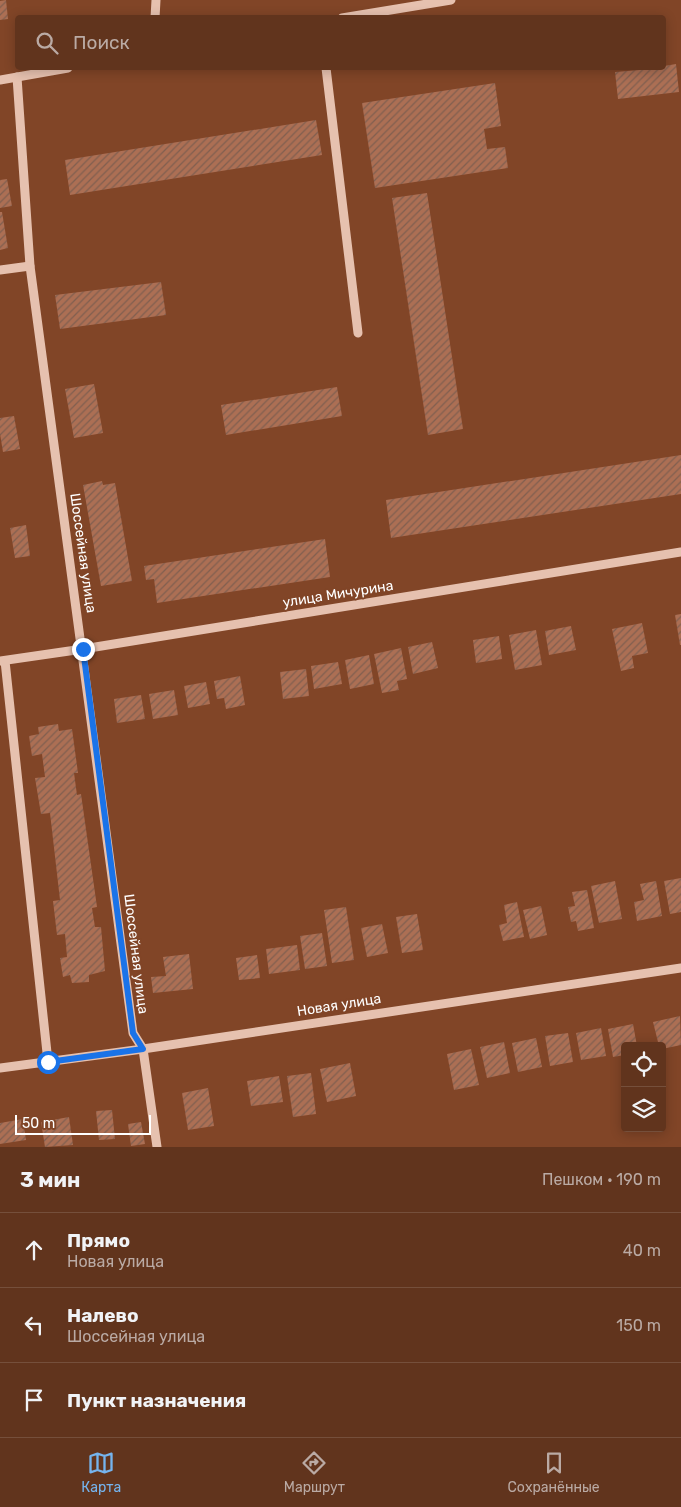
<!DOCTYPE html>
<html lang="ru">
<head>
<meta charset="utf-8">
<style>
  body { margin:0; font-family:Rubik,sans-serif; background:#673c26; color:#f1f3f6 }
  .controls { position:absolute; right:15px; bottom:15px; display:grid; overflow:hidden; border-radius:5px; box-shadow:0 2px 12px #0003 }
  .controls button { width:45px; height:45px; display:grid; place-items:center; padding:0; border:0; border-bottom:1px solid #754f3b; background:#61341d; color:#f1f3f6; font:25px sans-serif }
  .scale { position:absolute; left:15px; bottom:12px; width:136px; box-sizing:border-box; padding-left:5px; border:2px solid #fff; border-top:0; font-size:14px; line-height:18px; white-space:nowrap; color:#fff; -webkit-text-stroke:4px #814527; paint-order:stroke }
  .stop { position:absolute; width:15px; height:15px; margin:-11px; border:4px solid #1a73e8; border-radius:50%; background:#fff }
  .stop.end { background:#1a73e8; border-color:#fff; box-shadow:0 1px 5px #0008 }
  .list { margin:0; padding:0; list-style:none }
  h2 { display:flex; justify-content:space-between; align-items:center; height:65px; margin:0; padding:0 20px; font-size:21px }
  h2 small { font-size:16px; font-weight:400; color:#baaaa4 }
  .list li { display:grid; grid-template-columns:32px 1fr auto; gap:15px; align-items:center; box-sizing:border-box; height:75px; padding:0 20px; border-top:1px solid #754f3b }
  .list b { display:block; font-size:19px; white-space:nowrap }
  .list p { margin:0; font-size:16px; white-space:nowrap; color:#baaaa4 }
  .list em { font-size:16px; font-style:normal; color:#baaaa4 }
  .icon { flex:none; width:28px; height:28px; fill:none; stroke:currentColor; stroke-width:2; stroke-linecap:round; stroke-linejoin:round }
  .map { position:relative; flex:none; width:681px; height:1147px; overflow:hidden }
  .search { position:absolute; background:#61341d; box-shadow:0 2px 12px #0003; left:15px; right:15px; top:15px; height:55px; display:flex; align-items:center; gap:12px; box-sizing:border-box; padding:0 18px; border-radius:5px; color:#baaaa4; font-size:19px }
  .sheet { height:290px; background:#61341d }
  nav { display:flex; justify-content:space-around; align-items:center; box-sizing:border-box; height:70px; border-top:1px solid #754f3b; background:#61341d; font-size:14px; color:#baaaa4 }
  nav a { display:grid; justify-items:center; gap:2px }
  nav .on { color:#75b4ee }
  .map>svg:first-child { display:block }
  .building { fill:url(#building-hatch) }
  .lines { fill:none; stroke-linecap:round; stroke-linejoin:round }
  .minor { stroke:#e6c1af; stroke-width:9 }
  .route { stroke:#1a73e8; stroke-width:6 }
  .labels { text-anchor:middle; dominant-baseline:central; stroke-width:4; stroke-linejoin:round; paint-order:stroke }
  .street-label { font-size:14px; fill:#fff; stroke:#814527 }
</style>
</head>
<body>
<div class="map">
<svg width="681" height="1147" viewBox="0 0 681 1147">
  <defs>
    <pattern id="building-hatch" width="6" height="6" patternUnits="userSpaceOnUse" patternTransform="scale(1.25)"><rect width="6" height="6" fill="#ac6f54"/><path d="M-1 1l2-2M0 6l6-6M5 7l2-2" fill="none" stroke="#815f50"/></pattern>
  </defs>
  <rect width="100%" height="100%" fill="#814527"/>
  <!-- building -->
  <g class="building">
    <polygon points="6,0 8,19 0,20 0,1"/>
    <polygon points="676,64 679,92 618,99 615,72 664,68 664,66"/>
    <polygon points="495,83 501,126 484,129 487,149 505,147 508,168 375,188 362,103"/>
    <polygon points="316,120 322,155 70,195 65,160"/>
    <polygon points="7,179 12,206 0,208 0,180"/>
    <polygon points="427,193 463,429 428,435 392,198"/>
    <polygon points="0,212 2,212 8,248 0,250"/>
    <polygon points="161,282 166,315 60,329 55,295"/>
    <polygon points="94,384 103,433 74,438 65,389"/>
    <polygon points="337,387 342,416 226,435 221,405"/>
    <polygon points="14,416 20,449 3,452 0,434 0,418"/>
    <polygon points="681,455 681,494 391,538 386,500"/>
    <polygon points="102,481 103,485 115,483 132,581 101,586 83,485"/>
    <polygon points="26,525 30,556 15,558 10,528"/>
    <polygon points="325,539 330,577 157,603 154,579 146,580 144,566"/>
    <polygon points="681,614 681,645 680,645 675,615"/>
    <polygon points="642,623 648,653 632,656 634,668 621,671 612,629"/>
    <polygon points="571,626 576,650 549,655 545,631"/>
    <polygon points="536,630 542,665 515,670 509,635"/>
    <polygon points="499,636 502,659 476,663 473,640"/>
    <polygon points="432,642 438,668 413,674 408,647"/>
    <polygon points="401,648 407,679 397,681 399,690 382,693 374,654"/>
    <polygon points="369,655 374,684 350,689 345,660"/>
    <polygon points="338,662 342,684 314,689 311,666"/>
    <polygon points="306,669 309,696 283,699 280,672"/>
    <polygon points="240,676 245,705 226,709 224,698 217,699 214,681"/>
    <polygon points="206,682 210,704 188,708 184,686"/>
    <polygon points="174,690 178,715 153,719 149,694"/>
    <polygon points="141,695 145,719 117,723 114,699"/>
    <polygon points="58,724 59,731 72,729 78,773 74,773 77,795 81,794 97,907 92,908 95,927 101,927 105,971 89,975 89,982 72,983 70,975 63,977 60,958 67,957 65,934 57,935 53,901 60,900 50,813 41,814 35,778 45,777 42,754 32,756 29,736 39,734 38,727"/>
    <polygon points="681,878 681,912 670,914 664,881"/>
    <polygon points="615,881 622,919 599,923 591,886"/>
    <polygon points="656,881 662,916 637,921 634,902 644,900 640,884"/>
    <polygon points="587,890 594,928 578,931 576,921 571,922 568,907 575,906 572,892"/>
    <polygon points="517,902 524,937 503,941 499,925 507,923 504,905"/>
    <polygon points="541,906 547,935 530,939 523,910"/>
    <polygon points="346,907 354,960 332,963 324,910"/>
    <polygon points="417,914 423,950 402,953 396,917"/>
    <polygon points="382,924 388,953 367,957 361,928"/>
    <polygon points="322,933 327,966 305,969 300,936"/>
    <polygon points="297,945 300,970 269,974 266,949"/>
    <polygon points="189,954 193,989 153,993 151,977 166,976 163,957"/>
    <polygon points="257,955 260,978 239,980 236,958"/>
    <polygon points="680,1016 681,1045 662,1049 662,1046 659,1046 653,1022"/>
    <polygon points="633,1024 637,1046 625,1046 625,1055 613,1057 608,1029"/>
    <polygon points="601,1028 606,1056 581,1060 576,1033"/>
    <polygon points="568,1033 573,1062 550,1066 545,1036"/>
    <polygon points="536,1038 542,1067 518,1072 512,1043"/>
    <polygon points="504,1042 510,1073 487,1078 480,1047"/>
    <polygon points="471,1049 479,1085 454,1090 447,1054"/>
    <polygon points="350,1063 356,1096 327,1102 320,1069"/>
    <polygon points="311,1073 316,1114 293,1117 287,1076"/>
    <polygon points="279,1076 283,1102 251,1106 247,1081"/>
    <polygon points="208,1088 214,1126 188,1130 182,1093"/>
    <polygon points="112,1110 115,1139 99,1140 96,1111"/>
    <polygon points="69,1117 73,1145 45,1147 41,1122"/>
    <polygon points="23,1119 26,1140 0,1144 0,1123"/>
    <polygon points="141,1122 145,1144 131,1146 128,1124"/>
  </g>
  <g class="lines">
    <!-- minor -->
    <g class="minor">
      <polyline points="155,18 156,0"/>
      <polyline points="342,18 451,0"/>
      <polyline points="326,68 358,333"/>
      <polyline points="17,77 30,266 133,1033 143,1049 157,1147"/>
      <polyline points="0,80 68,68"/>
      <polyline points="0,270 30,266"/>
      <polyline points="0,661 83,649 681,552"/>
      <polyline points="5,661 48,1062"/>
      <polyline points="0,1068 143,1049 681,968"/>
    </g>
  </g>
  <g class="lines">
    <!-- route -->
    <polyline class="route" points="48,1062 143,1049 133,1033 83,649"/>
  </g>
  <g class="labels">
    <!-- street labels -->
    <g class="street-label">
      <text transform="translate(83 553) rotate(82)">Шоссейная улица</text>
      <text transform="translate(338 594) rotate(-9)">улица Мичурина</text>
      <text transform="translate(136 954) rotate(83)">Шоссейная улица</text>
      <text transform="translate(339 1005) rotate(-9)">Новая улица</text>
    </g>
  </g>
</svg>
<div class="controls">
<button><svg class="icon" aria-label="locate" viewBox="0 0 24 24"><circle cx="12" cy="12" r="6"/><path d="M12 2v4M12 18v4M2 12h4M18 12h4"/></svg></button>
<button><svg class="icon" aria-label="layers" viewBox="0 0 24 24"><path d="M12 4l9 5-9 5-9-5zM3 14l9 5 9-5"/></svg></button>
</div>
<div class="scale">50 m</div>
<div class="stop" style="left:48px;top:1062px"></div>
<div class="stop end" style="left:83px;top:649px"></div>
<div class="search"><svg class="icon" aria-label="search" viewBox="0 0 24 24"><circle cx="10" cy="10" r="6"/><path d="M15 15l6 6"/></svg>Поиск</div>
</div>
<section class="sheet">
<h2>3 мин<small>Пешком · 190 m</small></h2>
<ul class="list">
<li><svg class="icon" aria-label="ahead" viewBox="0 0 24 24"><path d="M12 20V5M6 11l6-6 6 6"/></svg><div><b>Прямо</b><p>Новая улица</p></div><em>40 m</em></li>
<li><svg class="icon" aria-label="left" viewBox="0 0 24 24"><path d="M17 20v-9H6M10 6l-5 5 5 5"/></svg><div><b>Налево</b><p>Шоссейная улица</p></div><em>150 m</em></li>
<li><svg class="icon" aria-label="arrive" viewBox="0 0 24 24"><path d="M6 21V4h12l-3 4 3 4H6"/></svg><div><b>Пункт назначения</b></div></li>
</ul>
</section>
<nav>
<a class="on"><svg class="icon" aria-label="map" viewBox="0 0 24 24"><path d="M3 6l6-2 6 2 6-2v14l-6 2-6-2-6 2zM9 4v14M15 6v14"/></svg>Карта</a>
<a><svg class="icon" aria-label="directions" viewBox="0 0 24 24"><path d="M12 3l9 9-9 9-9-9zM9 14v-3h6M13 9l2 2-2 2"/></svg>Маршрут</a>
<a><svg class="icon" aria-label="saved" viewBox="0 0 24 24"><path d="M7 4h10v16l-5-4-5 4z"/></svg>Сохранённые</a>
</nav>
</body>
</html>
